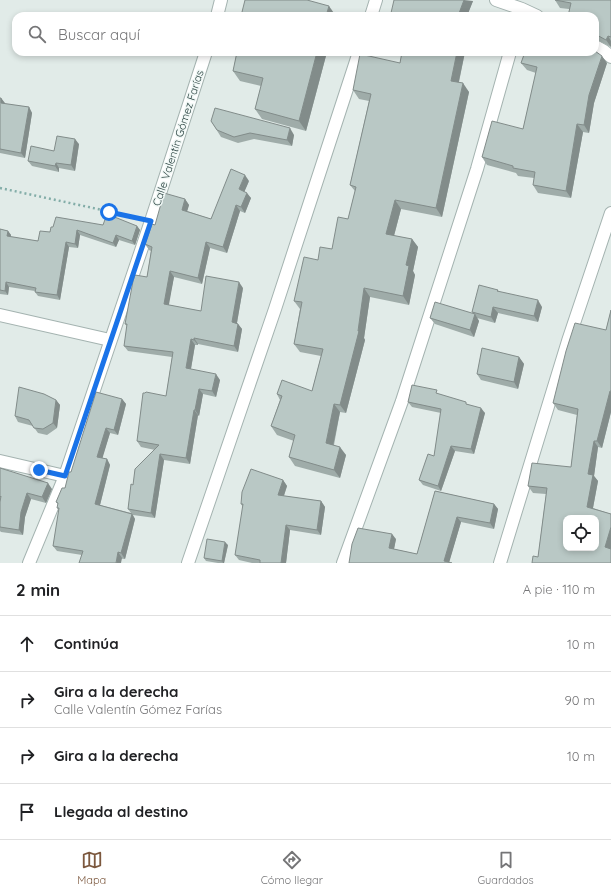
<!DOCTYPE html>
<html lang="es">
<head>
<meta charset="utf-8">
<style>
  body { margin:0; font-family:Quicksand,sans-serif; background:#f6f6f6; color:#202124 }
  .controls { position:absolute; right:12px; bottom:12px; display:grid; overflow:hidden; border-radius:8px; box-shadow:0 2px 6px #0003 }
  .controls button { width:36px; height:36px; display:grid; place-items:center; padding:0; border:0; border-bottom:1px solid #e0e0e0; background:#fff; color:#202124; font:20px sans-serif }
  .stop { position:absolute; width:12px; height:12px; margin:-9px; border:3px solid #1a73e8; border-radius:50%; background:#fff }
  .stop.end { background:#1a73e8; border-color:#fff; box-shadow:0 1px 4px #0008 }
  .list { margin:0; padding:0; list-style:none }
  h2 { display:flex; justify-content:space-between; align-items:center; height:52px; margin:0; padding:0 16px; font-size:17px }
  h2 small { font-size:13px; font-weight:400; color:#757577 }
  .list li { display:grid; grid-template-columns:26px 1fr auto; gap:12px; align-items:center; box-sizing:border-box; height:56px; padding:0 16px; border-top:1px solid #e0e0e0 }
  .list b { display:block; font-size:15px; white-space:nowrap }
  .list p { margin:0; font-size:13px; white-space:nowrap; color:#757577 }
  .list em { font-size:13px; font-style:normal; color:#757577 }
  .icon { flex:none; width:22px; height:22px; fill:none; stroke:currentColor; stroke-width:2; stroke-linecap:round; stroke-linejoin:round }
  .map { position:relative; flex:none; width:611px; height:563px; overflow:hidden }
  .search { position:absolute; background:#fff; box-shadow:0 2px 6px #0003; left:12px; right:12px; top:12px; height:44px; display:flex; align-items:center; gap:10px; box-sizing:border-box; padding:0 14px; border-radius:12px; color:#757577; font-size:15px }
  .sheet { height:276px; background:#fff }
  nav { display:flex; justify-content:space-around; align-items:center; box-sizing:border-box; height:56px; border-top:1px solid #e0e0e0; background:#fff; font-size:11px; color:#757577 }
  nav a { display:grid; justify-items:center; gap:2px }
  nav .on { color:#7c583e }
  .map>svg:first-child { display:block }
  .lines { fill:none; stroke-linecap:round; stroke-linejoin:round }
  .minor-casing { stroke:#a4b3b0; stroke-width:14 }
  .path { stroke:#83ada8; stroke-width:2.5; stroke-dasharray:2 3; stroke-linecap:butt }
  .minor { stroke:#fff; stroke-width:12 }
  .wall { fill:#9faca9 }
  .shaded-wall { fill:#828c8a }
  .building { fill:#b9c8c5; stroke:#828c8a; fill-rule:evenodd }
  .route { stroke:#1a73e8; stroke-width:5 }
  .labels { text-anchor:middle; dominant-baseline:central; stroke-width:3; stroke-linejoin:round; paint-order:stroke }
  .street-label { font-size:11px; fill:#223b39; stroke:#f1f8f6 }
</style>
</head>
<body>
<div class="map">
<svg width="611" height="563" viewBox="0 0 611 563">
  <rect width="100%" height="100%" fill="#e1ebe8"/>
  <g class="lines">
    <defs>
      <g id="minor">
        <polyline points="496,0 522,9 537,16"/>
        <polyline points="217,16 221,0"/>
        <polyline points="371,16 376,0"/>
        <polyline points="595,46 604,51 611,57"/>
        <polyline points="0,315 110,340"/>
        <polyline points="0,461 65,476"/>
        <polyline points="29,563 65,476 151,221 206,52"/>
        <polyline points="188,563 275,309 359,52"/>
        <polyline points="343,563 402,401 477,169 510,52"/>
        <polyline points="500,563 568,341 611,213"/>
      </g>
    </defs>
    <!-- minor casing -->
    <use href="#minor" class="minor-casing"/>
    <!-- path -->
    <polyline class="path" points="0,188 135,217"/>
    <!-- minor -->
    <use href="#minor" class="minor"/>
  </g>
  <!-- wall -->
  <g class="wall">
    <polygon points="555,0 611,0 611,47 595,39 595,16 569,9 560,8"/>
    <polygon points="473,1 467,16 393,16 391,13"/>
    <polygon points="237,52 327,52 306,131 262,119 255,109 261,86 240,81 233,71"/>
    <polygon points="402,52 465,52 459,82 469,92 442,217 401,209 394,236 412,239 418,247 413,271 415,275 409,305 370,297 364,338 365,340 346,413 340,412 334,445 346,455 340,478 295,466 289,457 294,441 277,435 271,426 280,400 277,394 312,391 321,356 300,352 294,344 300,309 294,301 318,260 332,249 348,219 355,191 350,185 369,101 359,99 353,90 400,63"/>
    <polygon points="521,63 607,63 594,103 589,133 583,132 571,198 538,193 533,185 534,178 518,176 516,173 487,165 482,157 523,129 536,73 527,70"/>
    <polygon points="0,98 1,98 5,104 29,107 32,113 25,158 0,153"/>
    <polygon points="211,121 294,135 292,146 254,139 238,143 221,137"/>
    <polygon points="79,144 75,171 59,168 59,172 32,166 28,161 54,151"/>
    <polygon points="249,181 244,192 251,198 245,213 240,211 227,253 210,248 202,284 174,277 168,305 201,311 243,288 237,323 238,324 242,329 238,352 198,344 198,345 195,345 191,369 220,380 216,397 203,394 199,416 198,415 190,464 164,460 155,518 133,515 135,519 125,559 82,555 57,551 53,546 59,510 57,508 58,504 56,502 65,488 71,472 122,399 126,404 118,435 110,433 102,458 107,459 110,465 100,505 131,513 128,509 133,485 155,450 141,447 137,441 166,396 172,357 128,351 124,346 127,326 125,324 147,277 151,251 149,250 145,244 155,225 185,199 189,205 187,211 211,219"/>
    <polygon points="103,225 137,226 140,230 135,245 119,240 116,247 80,235 78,248 69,247 60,300 38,296 35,292 35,291 9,287 8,295 0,294 0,229 8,231 11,235 10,237 38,241 50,232 53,227"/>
    <polygon points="498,290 499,292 542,307 538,322 498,313 495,323 477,318 479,321 474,337 435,324 430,318 474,314 472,312"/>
    <polygon points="611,310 611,412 602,448 598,447 594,476 598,481 593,508 611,514 611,563 538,557 546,494 533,493 528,486 571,467 577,415 558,410 553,403 606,330"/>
    <polygon points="519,357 524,364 518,389 481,380 477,374"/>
    <polygon points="439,394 469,405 485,413 474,454 455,451 441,491 423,485 419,480 434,456 441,413 412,407 408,402"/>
    <polygon points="56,400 60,405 57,428 47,435 38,433 33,426 18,422 15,416"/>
    <polygon points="0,468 52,489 46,503 31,499 25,517 23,535 1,532 0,531"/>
    <polygon points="283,480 287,486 284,496 321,501 325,507 321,535 290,530 286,563 252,563 239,560 235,555 243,507 241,504"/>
    <polygon points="435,491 494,504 498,509 494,529 461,522 449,562 349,563 396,539 394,549 417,554"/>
    <polygon points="228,545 224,563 218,563 206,561 204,558"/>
  </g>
  <!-- shaded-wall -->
  <g class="shaded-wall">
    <polygon points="464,0 473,1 467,16 458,16"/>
    <polygon points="329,6 336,16 326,16"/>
    <polygon points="608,36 611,41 611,47 606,40"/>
    <polygon points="317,52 327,52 306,131 299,121"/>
    <polygon points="457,52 465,52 457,90 451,81"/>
    <polygon points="602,56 607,63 594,103 589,133 584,125 589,95"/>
    <polygon points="463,83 469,92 442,217 436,208"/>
    <polygon points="1,98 5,103 4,108 1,103"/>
    <polygon points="29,107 32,113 25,158 21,153"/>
    <polygon points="577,124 583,132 571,198 566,191"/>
    <polygon points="290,128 294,135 292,146 287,140"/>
    <polygon points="75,139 79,144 75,171 71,165"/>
    <polygon points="56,163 59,168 59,172 55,166"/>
    <polygon points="245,175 249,181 243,195 239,189"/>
    <polygon points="247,193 251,198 245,213 241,207"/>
    <polygon points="185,199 189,205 186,215 182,210"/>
    <polygon points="395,200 401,209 392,243 386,234"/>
    <polygon points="236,205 240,211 227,253 223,247"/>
    <polygon points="137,226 140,230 135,245 132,241"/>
    <polygon points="77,230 80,235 78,248 75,244"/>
    <polygon points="8,231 11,235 10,240 7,236"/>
    <polygon points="116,235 119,240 116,247 113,243"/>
    <polygon points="412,239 418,247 413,271 415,275 409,305 403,296 406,265"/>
    <polygon points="66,242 69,247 60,300 57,295"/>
    <polygon points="206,242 210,248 202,284 198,278"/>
    <polygon points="170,271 174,277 168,310 164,304"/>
    <polygon points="6,282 9,287 8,295 5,291"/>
    <polygon points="239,282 243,288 236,328 232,322"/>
    <polygon points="364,288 370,297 364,338 365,340 346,413 340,405 358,331"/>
    <polygon points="538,300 542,307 538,322 534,316"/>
    <polygon points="493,307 498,313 495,323 491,317"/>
    <polygon points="475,314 479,321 474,337 470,330"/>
    <polygon points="238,324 242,329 238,352 234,346"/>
    <polygon points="194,338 198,344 198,345 194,340"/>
    <polygon points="191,339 195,345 190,374 186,368"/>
    <polygon points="519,357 524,364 518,389 514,382"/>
    <polygon points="216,374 220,380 216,397 212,391"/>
    <polygon points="199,389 203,394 199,416 195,410"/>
    <polygon points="610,391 611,392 611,412 602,448 597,441"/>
    <polygon points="122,399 126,404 118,435 114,430"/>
    <polygon points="56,400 60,405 57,428 53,423"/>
    <polygon points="334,404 340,412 332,451 326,443"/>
    <polygon points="481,408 485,413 474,454 471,449"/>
    <polygon points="194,410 198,415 190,464 186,458"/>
    <polygon points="106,428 110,433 101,463 97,457"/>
    <polygon points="594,441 598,447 594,476 598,481 592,513 587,507 588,474"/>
    <polygon points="451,446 455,451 441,491 438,486"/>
    <polygon points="340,447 346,455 340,478 334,470"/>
    <polygon points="160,454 164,460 155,518 151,513"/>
    <polygon points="107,459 110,465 99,509 95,504"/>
    <polygon points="283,480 287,486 282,501 278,495"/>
    <polygon points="48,483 52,489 46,503 42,497"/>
    <polygon points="27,493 31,499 25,517 23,535 19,530 21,512"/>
    <polygon points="321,501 325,507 321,535 317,530"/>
    <polygon points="494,504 498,509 494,529 490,523"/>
    <polygon points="132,514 135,519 125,559 121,553"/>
    <polygon points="457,517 461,522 449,563 444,561"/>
    <polygon points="286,525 290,530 286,563 281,563"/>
    <polygon points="611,527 611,549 609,554 605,547"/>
    <polygon points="392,534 396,539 393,554 389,548"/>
    <polygon points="225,542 228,545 224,563 223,563 222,561"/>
    <polygon points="118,552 122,558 121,563 116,563"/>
  </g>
  <!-- building -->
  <g class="building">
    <polygon points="245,0 307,0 329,6 326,16 241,16"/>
    <polygon points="394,0 464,0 458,16 400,16 391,13"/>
    <polygon points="555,0 611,0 611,37 608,36 606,40 595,34 595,16 568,16 571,3"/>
    <polygon points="595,51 602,56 589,95 584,125 577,124 566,191 533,185 535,172 513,168 513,166 482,157 492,121 523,129 537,67 521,63 525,52 595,52"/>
    <polygon points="237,52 317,52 299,121 255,109 263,78 233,71"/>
    <polygon points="402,52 457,52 451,81 463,83 436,208 395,200 386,234 412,239 406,265 409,266 403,296 364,288 358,331 359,331 340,405 334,404 326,443 340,447 334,470 289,457 295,435 271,426 282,396 277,394 282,380 312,391 323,349 294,344 302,302 294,301 304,257 318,260 320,247 332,249 338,217 348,219 356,187 350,185 371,94 353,90 360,54 400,63"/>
    <polygon points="0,98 1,98 1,103 29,107 21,153 0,149"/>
    <polygon points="215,108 290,128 287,140 250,133 234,137 217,130 211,121"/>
    <polygon points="57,136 75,139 71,165 56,163 55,166 28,161 31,146 54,151"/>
    <polygon points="231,169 245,175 239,189 247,193 241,207 236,205 223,247 206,242 198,278 170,271 164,304 201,311 206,276 239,282 232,322 238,324 234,346 194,338 194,340 191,339 186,368 216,374 212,391 199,389 195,410 194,410 186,458 160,454 151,513 128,509 131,484 133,485 135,469 159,445 137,441 143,393 145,393 146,392 166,396 173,352 124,346 127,324 125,324 133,281 135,275 147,277 152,247 145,244 152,224 155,225 164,193 185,199 182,210 211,219"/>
    <polygon points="107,214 137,226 132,241 116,235 113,243 77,230 75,244 66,242 57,295 35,292 36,288 6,282 5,291 0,290 0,229 8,231 7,236 38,241 40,231 50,232 51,227 53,227 56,217 103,225"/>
    <polygon points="479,285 498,290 497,291 538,300 534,316 493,307 491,317 472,312"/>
    <polygon points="435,302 475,314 470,330 430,318"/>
    <path d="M 611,310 L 611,391 L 610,391 L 597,441 L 594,441 L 588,474 L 593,475 L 587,507 L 611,514 L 611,527 L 605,547 L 611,549 L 611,563 L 532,563 L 533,556 L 538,557 L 547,488 L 528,486 L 532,463 L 571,467 L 578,409 L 553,403 L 566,351 L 575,323 L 606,330 ZM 566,518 L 596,518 L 596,548 L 566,548 Z"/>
    <polygon points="482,348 519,357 514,382 477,374"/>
    <polygon points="412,385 437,390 436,393 466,402 466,404 481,408 471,449 451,446 438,486 419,480 428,454 434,456 441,409 408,402"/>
    <polygon points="19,387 44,394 56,400 53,423 43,429 34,428 29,420 15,416"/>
    <polygon points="96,392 122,399 114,430 106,428 97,457 107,459 95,504 132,514 121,553 118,552 116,563 79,563 83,551 53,546 59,508 57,508 58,503 56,502 62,488 65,488 69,472 71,472"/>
    <polygon points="0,468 48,483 42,497 27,493 21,512 19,530 0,527 0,502 1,496 0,497"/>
    <polygon points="251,469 283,480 278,495 321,501 317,530 286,525 281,563 260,563 260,560 235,555 243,504 241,504 242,492"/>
    <polygon points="435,491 494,504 490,523 457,517 444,561 452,563 349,563 352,544 358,528 392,534 389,548 417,554"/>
    <polygon points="207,539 225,542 222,561 204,558"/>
  </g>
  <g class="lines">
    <!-- route -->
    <polyline class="route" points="39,470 65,476 151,221 109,212"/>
  </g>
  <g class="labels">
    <!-- street labels -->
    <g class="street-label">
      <text transform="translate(178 138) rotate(-72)">Calle Valentín Gómez Farías</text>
    </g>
  </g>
</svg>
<div class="controls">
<button><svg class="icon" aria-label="locate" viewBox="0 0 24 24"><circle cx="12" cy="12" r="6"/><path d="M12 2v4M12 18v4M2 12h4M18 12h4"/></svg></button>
</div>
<div class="stop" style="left:109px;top:212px"></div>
<div class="stop end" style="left:39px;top:470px"></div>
<div class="search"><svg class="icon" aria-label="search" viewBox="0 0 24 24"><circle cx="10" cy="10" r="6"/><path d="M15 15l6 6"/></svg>Buscar aquí</div>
</div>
<section class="sheet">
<h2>2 min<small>A pie · 110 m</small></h2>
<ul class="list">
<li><svg class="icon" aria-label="ahead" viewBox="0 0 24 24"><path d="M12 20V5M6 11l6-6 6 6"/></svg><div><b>Continúa</b></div><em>10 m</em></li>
<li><svg class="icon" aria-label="right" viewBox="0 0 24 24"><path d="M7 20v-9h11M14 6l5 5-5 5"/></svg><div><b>Gira a la derecha</b><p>Calle Valentín Gómez Farías</p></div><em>90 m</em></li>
<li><svg class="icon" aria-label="right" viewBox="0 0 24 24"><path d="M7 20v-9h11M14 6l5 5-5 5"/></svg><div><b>Gira a la derecha</b></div><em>10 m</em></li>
<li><svg class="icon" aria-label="arrive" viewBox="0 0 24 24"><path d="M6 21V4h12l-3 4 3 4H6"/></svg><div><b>Llegada al destino</b></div></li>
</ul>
</section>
<nav>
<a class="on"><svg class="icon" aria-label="map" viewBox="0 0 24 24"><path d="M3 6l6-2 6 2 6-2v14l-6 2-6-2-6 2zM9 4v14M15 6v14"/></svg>Mapa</a>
<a><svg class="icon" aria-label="directions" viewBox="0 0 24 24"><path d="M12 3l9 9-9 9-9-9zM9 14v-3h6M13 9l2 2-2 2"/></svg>Cómo llegar</a>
<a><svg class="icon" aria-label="saved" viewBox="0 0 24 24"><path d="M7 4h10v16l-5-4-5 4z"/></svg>Guardados</a>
</nav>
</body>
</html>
